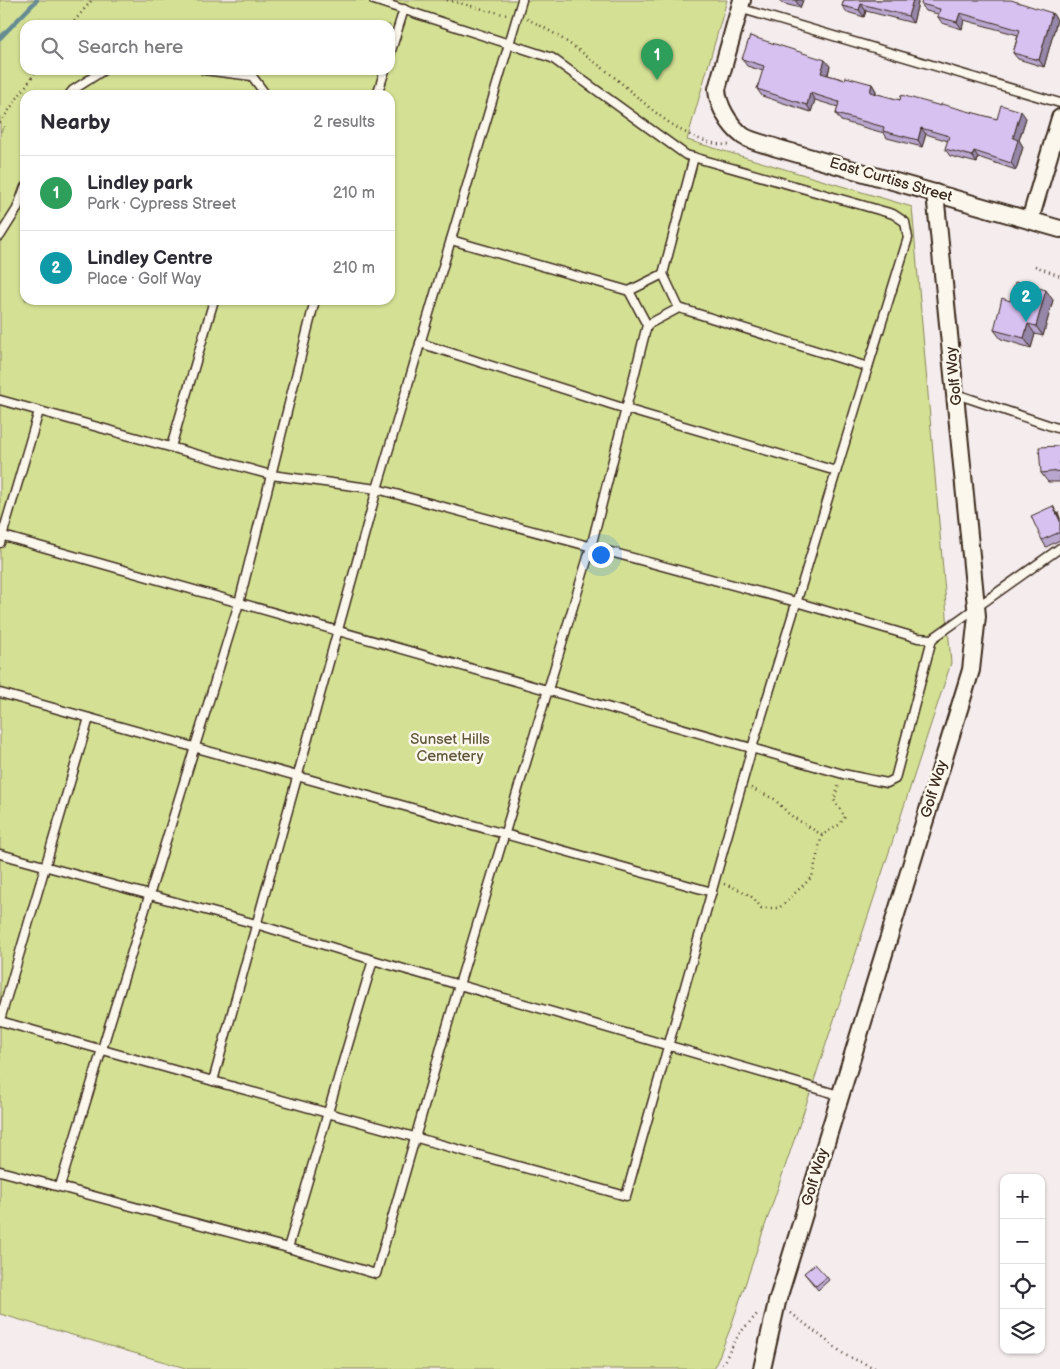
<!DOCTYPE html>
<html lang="en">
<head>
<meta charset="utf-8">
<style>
  body { margin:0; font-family:"Balsamiq Sans",sans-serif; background:#f2f2f3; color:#2b2b33 }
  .controls { position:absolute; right:15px; bottom:15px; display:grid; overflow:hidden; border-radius:10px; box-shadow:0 1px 4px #0004 }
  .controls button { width:45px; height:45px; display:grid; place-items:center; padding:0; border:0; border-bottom:1px solid #e1e1e2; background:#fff; color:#2b2b33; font:25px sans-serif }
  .you { position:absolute; left:600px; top:554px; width:18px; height:18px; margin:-12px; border:4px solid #fff; border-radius:50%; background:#1a73e8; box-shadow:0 0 0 8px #1a73e833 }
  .badge { display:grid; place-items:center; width:32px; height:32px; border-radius:50%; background:#0f766e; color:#fff; font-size:16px; font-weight:700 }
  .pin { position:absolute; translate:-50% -41px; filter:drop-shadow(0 1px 2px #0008) }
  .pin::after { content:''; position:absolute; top:26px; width:18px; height:15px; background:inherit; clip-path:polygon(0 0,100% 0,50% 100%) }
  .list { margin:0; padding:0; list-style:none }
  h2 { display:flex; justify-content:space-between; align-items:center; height:65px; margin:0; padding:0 20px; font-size:21px }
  h2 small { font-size:16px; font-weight:400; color:#7c7c81 }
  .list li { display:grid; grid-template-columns:32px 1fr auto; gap:15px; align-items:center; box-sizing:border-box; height:75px; padding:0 20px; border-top:1px solid #e1e1e2 }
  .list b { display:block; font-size:19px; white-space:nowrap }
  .list p { margin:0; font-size:16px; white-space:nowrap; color:#7c7c81 }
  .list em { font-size:16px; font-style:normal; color:#7c7c81 }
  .icon { flex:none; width:28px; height:28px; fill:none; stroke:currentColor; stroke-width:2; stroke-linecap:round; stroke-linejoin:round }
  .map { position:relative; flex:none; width:1060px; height:1369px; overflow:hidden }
  .search { position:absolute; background:#fff; box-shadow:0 1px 4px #0004; left:20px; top:20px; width:375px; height:55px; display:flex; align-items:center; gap:12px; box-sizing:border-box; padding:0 18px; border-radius:15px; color:#7c7c81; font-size:19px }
  .panel { position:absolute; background:#fff; box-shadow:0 1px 4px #0004; left:20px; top:90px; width:375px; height:215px; border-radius:15px }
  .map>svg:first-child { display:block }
  .green { fill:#d4e194; stroke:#888659; fill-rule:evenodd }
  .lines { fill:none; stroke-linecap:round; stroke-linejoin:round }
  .stream { stroke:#668c93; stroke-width:4.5 }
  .service-casing { stroke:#3b2a1e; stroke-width:11 }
  .minor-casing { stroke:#3b2a1e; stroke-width:20 }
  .path { stroke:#3b2a1e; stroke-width:2.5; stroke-dasharray:1 4; stroke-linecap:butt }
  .service { stroke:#fbf7ec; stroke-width:8 }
  .minor { stroke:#fbf7ec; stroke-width:16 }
  .wall { fill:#b9a6cf; stroke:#3b2a1e }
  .shaded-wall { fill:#9687a9; stroke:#3b2a1e }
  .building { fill:#d7c1f1; stroke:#3b2a1e }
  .labels { text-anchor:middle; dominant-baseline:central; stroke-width:5; stroke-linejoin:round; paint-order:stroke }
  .street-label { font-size:15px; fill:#3b2a1e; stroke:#fbf7ec }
  .park-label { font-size:15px; fill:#61583c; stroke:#fbf7ec }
</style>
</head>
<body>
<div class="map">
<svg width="1060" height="1369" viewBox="0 0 1060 1369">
  <rect width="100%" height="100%" fill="#f4eced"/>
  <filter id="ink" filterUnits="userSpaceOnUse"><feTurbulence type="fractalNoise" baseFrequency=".02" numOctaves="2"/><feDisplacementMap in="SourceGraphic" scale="10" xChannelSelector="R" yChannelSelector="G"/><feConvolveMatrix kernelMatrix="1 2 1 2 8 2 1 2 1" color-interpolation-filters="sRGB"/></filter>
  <g filter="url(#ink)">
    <!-- green -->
    <path class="green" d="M 0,0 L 727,0 L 687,140 L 912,207 L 951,663 L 810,1093 L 730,1329 L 714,1369 L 189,1369 L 0,1314 L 0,133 L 5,126 L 0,132 ZM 25,25 L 390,25 L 390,70 L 25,70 ZM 25,95 L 390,95 L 390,300 L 25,300 Z"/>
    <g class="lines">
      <!-- stream -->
      <polyline class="stream" points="0,38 37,0"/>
      <defs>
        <g id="service">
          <polyline points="374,0 552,58 686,155 893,214 905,222 908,238 868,367"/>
          <polyline points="522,0 377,489 796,602 918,638 932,639"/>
          <polyline points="739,8 1060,103"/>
          <polyline points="390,54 404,9"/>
          <polyline points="204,70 252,76 266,95"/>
          <polyline points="69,95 73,90 104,70"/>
          <polyline points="377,95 385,70"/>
          <polyline points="0,236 17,209 25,187"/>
          <polyline points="451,240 629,291"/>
          <polyline points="663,274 694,157"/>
          <polyline points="647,325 629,291 663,274 679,308"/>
          <polyline points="420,343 626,409 836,471"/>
          <polyline points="956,394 1060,429"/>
          <polyline points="0,400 271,475 377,489 213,1081 0,1021"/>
          <polyline points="171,447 214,300"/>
          <polyline points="0,535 843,774 887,783 895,779 932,639 1060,548"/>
          <polyline points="0,543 39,411"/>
          <polyline points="0,693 712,892"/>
          <polyline points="0,854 256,924 373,960"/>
          <polyline points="0,1020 89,718"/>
          <path d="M 213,1081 C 350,1119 488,1158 626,1196 L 752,748 L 868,367 L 679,308 L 647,325 L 591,547 L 459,985 L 376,1274 L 288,1248 L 373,960 C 529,1005 684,1050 839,1095"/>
          <polyline points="0,1171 288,1248"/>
          <polyline points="60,1186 239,603 315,300"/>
        </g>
        <g id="minor">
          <path d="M 742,0 L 717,89 C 718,106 729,125 743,136 C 752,142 767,144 777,148 L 1060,229"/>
          <polyline points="1030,220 1060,118"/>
          <polyline points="762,1369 777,1302 971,670 977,616 935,193"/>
        </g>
      </defs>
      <!-- service casing -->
      <use href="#service" class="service-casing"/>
      <!-- minor casing -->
      <use href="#minor" class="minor-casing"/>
      <!-- path -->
      <g class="path">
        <polyline points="447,0 507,15"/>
        <path d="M 527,19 C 554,31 580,51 604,69 C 641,97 679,144 729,145"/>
        <polyline points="71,25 92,0"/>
        <polyline points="0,123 37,70"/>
        <polyline points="1035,266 1060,276"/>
        <polyline points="751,788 774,799 790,815 822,835"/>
        <path d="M 724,884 C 739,889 753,894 761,908 L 779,908 L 812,877 L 822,835 L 839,825 L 845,817 L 834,800 L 839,784"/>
        <polyline points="791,1313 845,1355 877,1369"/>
        <polyline points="720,1369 739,1334 758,1313"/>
      </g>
      <!-- service -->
      <use href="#service" class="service"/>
      <!-- minor -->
      <use href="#minor" class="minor"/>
    </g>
    <!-- wall -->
    <g class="wall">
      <polygon points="779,0 803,0 800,8 781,3"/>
      <polygon points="844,0 917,0 918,3 913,23 866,11 864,17 847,12 842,6"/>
      <polygon points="921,4 1052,13 1057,20 1044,67 1018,59 1013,53 1018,35 964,20 962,29 942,23 938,17 938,14 926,11"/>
      <polygon points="742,59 830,66 828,75 845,80 872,84 876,91 876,94 900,100 941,106 997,119 1026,118 1019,140 1023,147 1016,170 978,157 977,163 950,156 945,149 948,141 926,134 922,147 887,138 884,133 841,121 836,114 838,107 815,100 811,112 762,96 757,89 763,71 747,66"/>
      <polygon points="1053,300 1043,336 1035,334 1031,348 1001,339 994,330 1010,301"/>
      <polygon points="1060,446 1060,482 1048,482 1041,473"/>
      <polygon points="1058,512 1060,518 1060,540 1046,547 1042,540"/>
      <polygon points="804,1273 827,1277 829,1280 818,1290"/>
    </g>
    <!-- shaded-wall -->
    <g class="shaded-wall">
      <polygon points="796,0 803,0 800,8 796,1"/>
      <polygon points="913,0 917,0 918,3 913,23 908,16"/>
      <polygon points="861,4 866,11 864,17 859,10"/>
      <polygon points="960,13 964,20 962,29 957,22"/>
      <polygon points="1052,13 1057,20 1044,67 1039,60"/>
      <polygon points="825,60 830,66 826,80 821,73"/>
      <polygon points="872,84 876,91 874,99 870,92"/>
      <polygon points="810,93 815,100 811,112 807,105"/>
      <polygon points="1021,111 1026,118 1019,140 1023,147 1016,170 1011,163 1013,138"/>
      <polygon points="921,128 926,134 922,147 918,140"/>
      <polygon points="974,151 978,157 977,163 972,156"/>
      <polygon points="1046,290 1053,300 1043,336 1036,326"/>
      <polygon points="1028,324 1035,334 1031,348 1024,338"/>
      <polygon points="1053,506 1060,518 1060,521"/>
    </g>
    <!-- building -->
    <g class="building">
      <polygon points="844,0 913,0 908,16 861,4 859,10 842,6"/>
      <polygon points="922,0 1011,0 1052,13 1039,60 1013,53 1020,30 960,13 957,22 938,17 940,9 921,4"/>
      <polygon points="750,36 825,60 821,73 845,80 846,77 872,84 870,92 900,100 901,95 941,106 941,104 997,119 1001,105 1021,111 1013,138 1018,140 1011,163 974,151 972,156 945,149 949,136 921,128 918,140 883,131 884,127 836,114 839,102 810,93 807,105 757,89 764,66 742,59"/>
      <polygon points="1015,282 1046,290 1036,326 1028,324 1024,338 994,330 1002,298 1010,301"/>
      <polygon points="1060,446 1060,471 1041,473 1039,447"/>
      <polygon points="1053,506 1060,521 1060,532 1042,540 1031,516"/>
      <polygon points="815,1264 827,1277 816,1286 804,1273"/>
    </g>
  </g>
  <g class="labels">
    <!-- street labels -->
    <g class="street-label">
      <text transform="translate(891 180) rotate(16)">East Curtiss Street</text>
      <text transform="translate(954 376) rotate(-96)">Golf Way</text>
      <text transform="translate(934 789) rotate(-73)">Golf Way</text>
      <text transform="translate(815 1177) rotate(-73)">Golf Way</text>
    </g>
    <!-- park labels -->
    <g class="park-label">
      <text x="450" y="739">Sunset Hills<tspan x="450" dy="17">Cemetery</tspan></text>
    </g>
  </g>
</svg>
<div class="controls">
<button>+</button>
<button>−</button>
<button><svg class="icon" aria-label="locate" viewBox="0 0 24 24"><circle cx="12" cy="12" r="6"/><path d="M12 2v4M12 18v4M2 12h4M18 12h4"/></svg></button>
<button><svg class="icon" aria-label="layers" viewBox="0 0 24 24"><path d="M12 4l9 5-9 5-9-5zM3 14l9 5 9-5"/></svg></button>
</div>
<div class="you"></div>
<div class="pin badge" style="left:657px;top:80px;background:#2e9e5b">1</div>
<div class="pin badge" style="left:1026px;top:322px;background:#0f9aa8">2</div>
<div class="search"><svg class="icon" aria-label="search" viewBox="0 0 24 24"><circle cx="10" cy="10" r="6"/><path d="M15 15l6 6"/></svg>Search here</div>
<section class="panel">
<h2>Nearby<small>2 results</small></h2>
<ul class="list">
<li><span class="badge" style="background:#2e9e5b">1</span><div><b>Lindley park</b><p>Park · Cypress Street</p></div><em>210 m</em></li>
<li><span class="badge" style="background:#0f9aa8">2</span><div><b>Lindley Centre</b><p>Place · Golf Way</p></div><em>210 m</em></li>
</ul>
</section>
</div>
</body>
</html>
